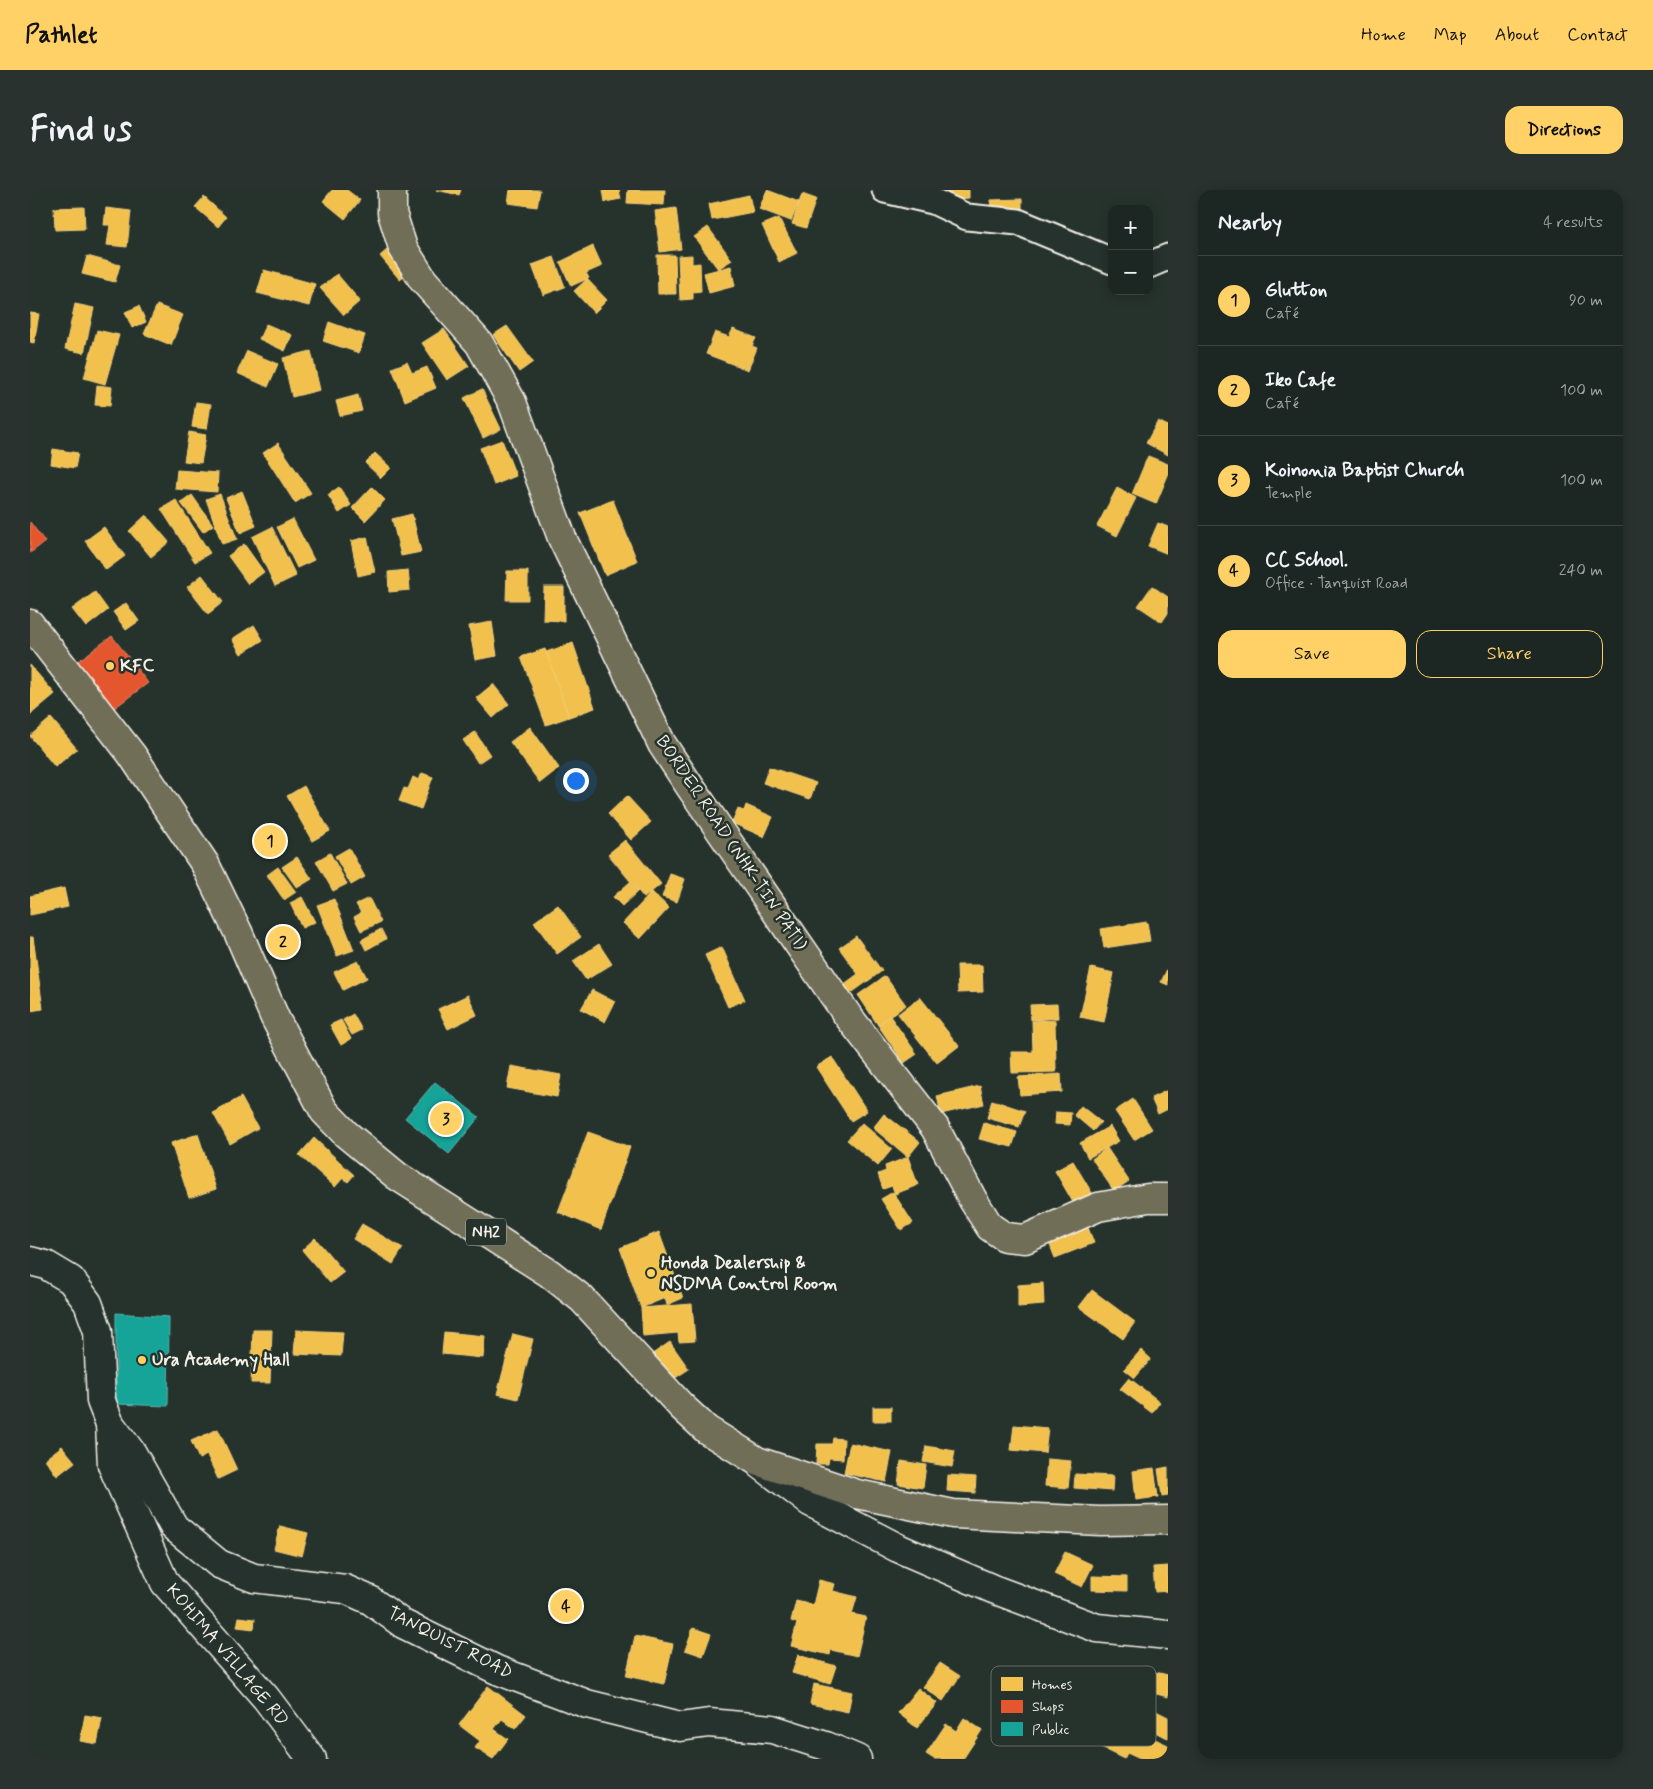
<!DOCTYPE html>
<html lang="en">
<head>
<meta charset="utf-8">
<style>
  body { margin:0; font-family:Mynerve,sans-serif; background:#29322f; color:#f1f3f6 }
  .controls { position:absolute; right:15px; top:15px; display:grid; overflow:hidden; border-radius:10px; box-shadow:0 2px 12px #0003 }
  .controls button { width:45px; height:45px; display:grid; place-items:center; padding:0; border:0; border-bottom:1px solid #3a4340; background:#1c2622; color:#f1f3f6; font:25px sans-serif }
  .you { position:absolute; left:545px; top:590px; width:18px; height:18px; margin:-12px; border:4px solid #fff; border-radius:50%; background:#1a73e8; box-shadow:0 0 0 8px #1a73e833 }
  .badge { display:grid; place-items:center; width:32px; height:32px; border-radius:50%; background:#ffd166; color:#111; font-size:16px; font-weight:700 }
  .pin { position:absolute; translate:-50% -50%; border:2px solid #fff; box-shadow:0 1px 5px #0006 }
  .list { margin:0; padding:0; list-style:none }
  h2 { display:flex; justify-content:space-between; align-items:center; height:65px; margin:0; padding:0 20px; font-size:21px }
  h2 small { font-size:16px; font-weight:400; color:#a0a5a5 }
  .list li { display:grid; grid-template-columns:32px 1fr auto; gap:15px; align-items:center; box-sizing:border-box; height:90px; padding:0 20px; border-top:1px solid #3a4340 }
  .list b { display:block; font-size:19px; white-space:nowrap }
  .list p { margin:0; font-size:16px; white-space:nowrap; color:#a0a5a5 }
  .list em { font-size:16px; font-style:normal; color:#a0a5a5 }
  .actions { display:flex; gap:10px; padding:15px 20px }
  .actions a { flex:1; padding:11px 0; border:1px solid #ffd166; border-radius:15px; text-align:center; font-size:18px; color:#ffd166 }
  .actions .main { background:#ffd166; color:#111 }
  .map { position:relative; flex:none; width:1138px; height:1569px; overflow:hidden; border-radius:15px }
  header { display:flex; align-items:center; gap:30px; box-sizing:border-box; height:70px; padding:0 25px; background:#ffd166; color:#111 }
  header strong { font-size:24px }
  nav { display:flex; gap:28px; margin-inline-start:auto; font-size:18px }
  .intro { display:flex; align-items:center; justify-content:space-between; box-sizing:border-box; height:120px; padding:0 30px }
  h1 { margin:0; font-size:35px }
  .button { padding:12px 22px; border-radius:15px; background:#ffd166; color:#111; font-size:18px; font-weight:700 }
  main { display:flex; gap:30px; padding:0 30px }
  aside { flex:1; background:#1c2622; border-radius:15px; box-shadow:0 2px 12px #0003 }
  .map>svg:first-child { display:block }
  .homes { fill:#f2c14e; stroke:#f3cf7c }
  .shops { fill:#e4572e; stroke:#e98566 }
  .public { fill:#17a398; stroke:#59bab0 }
  .lines { fill:none; stroke-linecap:round; stroke-linejoin:round }
  .street-casing { stroke:#f4f1e8; stroke-width:29 }
  .secondary-casing { stroke:#f4f1e8; stroke-width:31 }
  .primary-casing { stroke:#f4f1e8; stroke-width:31 }
  .highway-casing { stroke:#f4f1e8; stroke-width:31 }
  .street { stroke:#26332d; stroke-width:25 }
  .secondary { stroke:#26332d; stroke-width:28 }
  .primary { stroke:#716e59; stroke-width:28 }
  .highway { stroke:#716e59; stroke-width:28 }
  .poi-dot { fill:#ffd166; stroke:#26332d; stroke-width:2 }
  .labels { text-anchor:middle; dominant-baseline:central; stroke-width:5; stroke-linejoin:round; paint-order:stroke }
  .shield { fill:#26332d; stroke:#b6b8b0; stroke-width:1 }
  .shield-label { font-size:16px; font-weight:bold; fill:#f4f1e8 }
  .poi-label { font-size:18px; font-weight:bold; fill:#f4f1e8; stroke:#26332d; text-anchor:start }
  .street-label { font-size:18px; fill:#f4f1e8; stroke:#26332d }
  .key { fill:#26332d; stroke:#646c65; stroke-width:1 }
  .key-label { font-size:14px; fill:#f4f1e8 }
</style>
</head>
<body>
<header>
<strong>Pathlet</strong>
<nav><a>Home</a><a>Map</a><a>About</a><a>Contact</a></nav>
</header>
<div class="intro"><h1>Find us</h1><a class="button">Directions</a></div>
<main>
<div class="map">
<svg width="1138" height="1569" viewBox="0 0 1138 1569">
  <rect width="100%" height="100%" fill="#26332d"/>
  <filter id="ink" filterUnits="userSpaceOnUse"><feTurbulence type="fractalNoise" baseFrequency=".02" numOctaves="2"/><feDisplacementMap in="SourceGraphic" scale="10" xChannelSelector="R" yChannelSelector="G"/><feConvolveMatrix kernelMatrix="1 2 1 2 8 2 1 2 1" color-interpolation-filters="sRGB"/></filter>
  <g filter="url(#ink)">
    <!-- homes -->
    <g class="homes">
      <polygon points="302,0 317,0 330,10 315,29 293,11"/>
      <polygon points="406,0 431,0 429,5"/>
      <polygon points="480,0 510,0 507,17 478,13"/>
      <polygon points="573,0 589,0 591,9 575,12"/>
      <polygon points="598,0 635,0 634,15 597,13"/>
      <polygon points="737,0 769,12 761,31 729,19"/>
      <polygon points="916,0 939,0 939,8 917,10"/>
      <polygon points="772,4 786,9 776,38 762,34"/>
      <polygon points="719,5 723,22 682,30 679,14"/>
      <polygon points="174,7 196,27 188,37 165,17"/>
      <polygon points="992,9 992,30 961,22 961,10"/>
      <polygon points="54,17 55,39 25,40 24,18"/>
      <polygon points="76,18 101,21 97,57 77,55 80,35 74,35"/>
      <polygon points="646,18 651,59 630,62 625,21"/>
      <polygon points="749,28 767,63 749,72 732,35"/>
      <polygon points="678,37 702,70 688,79 664,47"/>
      <polygon points="563,56 572,76 556,83 559,88 541,96 530,72"/>
      <polygon points="358,59 379,83 370,90 350,66"/>
      <polygon points="627,65 645,65 646,104 628,104"/>
      <polygon points="662,65 662,74 670,73 671,101 663,102 663,109 650,110 648,66"/>
      <polygon points="57,66 90,75 85,92 52,84"/>
      <polygon points="524,67 535,97 513,105 502,75"/>
      <polygon points="701,76 705,96 679,103 674,83"/>
      <polygon points="234,80 285,94 279,116 227,103"/>
      <polygon points="307,84 330,111 314,125 290,98"/>
      <polygon points="557,89 577,110 564,123 544,101"/>
      <polygon points="45,114 64,118 54,163 35,159"/>
      <polygon points="127,115 153,125 141,155 114,144"/>
      <polygon points="109,116 116,132 102,138 95,122"/>
      <polygon points="0,123 9,124 4,153 0,152"/>
      <polygon points="299,132 335,145 329,163 293,151"/>
      <polygon points="236,134 262,145 255,161 229,149"/>
      <polygon points="477,136 503,172 489,182 463,145"/>
      <polygon points="414,139 439,176 417,190 392,153"/>
      <polygon points="703,139 726,148 722,156 727,158 718,180 676,164 685,142 699,147"/>
      <polygon points="67,140 89,145 75,194 54,188"/>
      <polygon points="217,161 248,174 238,197 207,183"/>
      <polygon points="281,161 290,200 262,207 253,168"/>
      <polygon points="377,172 382,183 397,177 406,198 375,211 362,178"/>
      <polygon points="67,195 82,197 80,216 65,215"/>
      <polygon points="452,199 471,239 453,248 434,208"/>
      <polygon points="328,205 332,221 310,226 306,211"/>
      <polygon points="166,212 181,214 177,239 162,237"/>
      <polygon points="1128,231 1138,236 1138,265 1116,253"/>
      <polygon points="159,242 176,245 171,273 154,271"/>
      <polygon points="472,250 486,286 464,295 450,258"/>
      <polygon points="248,253 281,303 265,313 233,263"/>
      <polygon points="23,259 48,263 45,278 21,274"/>
      <polygon points="345,263 361,278 351,288 335,273"/>
      <polygon points="1118,266 1138,274 1138,285 1126,314 1102,304"/>
      <polygon points="147,280 188,283 187,302 145,299"/>
      <polygon points="309,297 321,315 309,323 298,305"/>
      <polygon points="342,297 355,310 335,331 322,318"/>
      <polygon points="1087,298 1106,308 1087,346 1067,336"/>
      <polygon points="212,301 226,336 210,343 196,308"/>
      <polygon points="190,304 207,349 192,354 176,309"/>
      <polygon points="162,305 183,335 173,342 151,313"/>
      <polygon points="146,310 180,363 165,372 131,319"/>
      <polygon points="583,310 607,371 575,385 550,323"/>
      <polygon points="382,324 391,362 371,366 362,329"/>
      <polygon points="116,325 139,352 121,367 99,341"/>
      <polygon points="263,329 284,370 267,378 247,337"/>
      <polygon points="1128,333 1138,337 1138,364 1118,356"/>
      <polygon points="74,337 95,366 76,380 55,351"/>
      <polygon points="242,337 266,386 245,396 222,347"/>
      <polygon points="337,347 345,382 328,386 321,351"/>
      <polygon points="214,354 234,382 218,394 198,366"/>
      <polygon points="378,380 380,400 359,402 358,382"/>
      <polygon points="477,381 498,381 498,410 476,410"/>
      <polygon points="172,385 193,412 178,424 157,397"/>
      <polygon points="1122,396 1138,407 1138,423 1132,432 1108,416"/>
      <polygon points="514,397 534,397 534,431 513,430"/>
      <polygon points="65,402 78,420 56,437 42,419"/>
      <polygon points="96,413 109,431 96,440 83,422"/>
      <polygon points="462,432 467,466 445,470 439,436"/>
      <polygon points="224,435 233,450 211,464 202,449"/>
      <polygon points="543,453 565,518 539,527 516,462"/>
      <polygon points="515,459 539,527 516,535 491,467"/>
      <polygon points="0,475 25,504 0,525"/>
      <polygon points="463,494 479,514 463,528 446,508"/>
      <polygon points="21,528 47,559 25,577 0,546"/>
      <polygon points="500,537 529,578 510,593 480,552"/>
      <polygon points="445,542 460,565 448,573 433,550"/>
      <polygon points="739,577 786,593 780,609 733,593"/>
      <polygon points="392,583 403,587 391,619 369,611 374,598 378,599 383,587 389,590"/>
      <polygon points="274,596 300,641 282,651 257,606"/>
      <polygon points="597,606 621,632 601,650 578,624"/>
      <polygon points="716,615 743,627 734,647 702,633 708,619 714,621"/>
      <polygon points="595,650 631,694 614,708 578,664"/>
      <polygon points="319,658 335,687 321,695 305,666"/>
      <polygon points="300,663 317,694 303,701 286,671"/>
      <polygon points="267,667 282,689 267,698 252,677"/>
      <polygon points="248,677 266,702 254,710 237,685"/>
      <polygon points="640,684 655,689 647,712 632,707"/>
      <polygon points="600,692 608,701 592,716 583,707"/>
      <polygon points="34,698 38,717 0,725 0,706"/>
      <polygon points="622,702 639,718 610,749 593,733"/>
      <polygon points="272,707 285,732 272,738 260,713"/>
      <polygon points="339,708 351,732 331,741 324,727 331,723 326,714"/>
      <polygon points="304,709 324,760 307,766 287,715"/>
      <polygon points="528,715 551,747 527,764 504,732"/>
      <polygon points="1117,732 1120,751 1074,758 1071,739"/>
      <polygon points="351,739 356,749 336,760 331,750"/>
      <polygon points="826,746 852,781 820,804 813,795 828,784 809,758"/>
      <polygon points="0,747 3,747 13,819 0,821"/>
      <polygon points="569,754 582,774 556,790 543,771"/>
      <polygon points="692,757 715,810 698,817 675,765"/>
      <polygon points="328,771 337,788 313,800 304,782"/>
      <polygon points="927,775 952,775 953,802 928,803"/>
      <polygon points="1138,777 1138,795 1131,792"/>
      <polygon points="1061,778 1084,783 1074,832 1050,827"/>
      <polygon points="855,786 876,815 848,835 828,805"/>
      <polygon points="562,800 585,812 575,832 551,819"/>
      <polygon points="438,805 447,825 418,839 408,819"/>
      <polygon points="890,807 929,856 907,873 868,824"/>
      <polygon points="1027,814 1028,828 1001,830 1000,815"/>
      <polygon points="323,824 332,840 322,845 313,830"/>
      <polygon points="860,826 887,864 874,873 848,835"/>
      <polygon points="311,830 321,849 311,855 300,835"/>
      <polygon points="1025,830 1026,882 982,883 981,862 1003,862 1002,831"/>
      <polygon points="802,867 837,921 821,931 786,877"/>
      <polygon points="481,876 531,885 527,907 477,898"/>
      <polygon points="1031,884 1032,902 990,905 988,887"/>
      <polygon points="950,896 954,914 911,924 907,906"/>
      <polygon points="1138,900 1138,919 1128,924 1121,908"/>
      <polygon points="211,907 228,938 200,954 183,923"/>
      <polygon points="1103,909 1122,939 1104,950 1085,921"/>
      <polygon points="962,910 995,921 989,937 957,928"/>
      <polygon points="1051,916 1071,932 1063,941 1044,925"/>
      <polygon points="1026,922 1041,923 1040,935 1025,934"/>
      <polygon points="854,924 890,952 878,967 843,938"/>
      <polygon points="832,933 862,959 848,976 817,950"/>
      <polygon points="954,933 987,942 982,957 949,949"/>
      <polygon points="1080,936 1089,951 1058,968 1050,953"/>
      <polygon points="558,942 600,957 571,1040 528,1022"/>
      <polygon points="168,944 186,999 159,1008 141,953"/>
      <polygon points="284,948 324,985 318,992 313,988 305,997 269,965"/>
      <polygon points="1077,958 1099,991 1084,1001 1062,969"/>
      <polygon points="878,967 888,995 865,1004 862,996 853,999 848,984 856,981 855,976"/>
      <polygon points="1043,971 1062,1003 1044,1014 1025,981"/>
      <polygon points="863,1002 883,1033 871,1040 851,1009"/>
      <polygon points="332,1034 373,1058 363,1074 323,1049"/>
      <polygon points="1057,1035 1064,1053 1025,1068 1018,1050"/>
      <polygon points="629,1042 653,1108 637,1115 635,1108 611,1118 590,1058"/>
      <polygon points="285,1048 314,1082 300,1093 272,1060"/>
      <polygon points="1013,1093 1014,1115 988,1117 988,1095"/>
      <polygon points="1062,1100 1105,1132 1093,1149 1049,1117"/>
      <polygon points="662,1114 665,1151 649,1152 648,1143 613,1146 611,1118"/>
      <polygon points="223,1140 242,1140 240,1193 221,1193"/>
      <polygon points="266,1140 313,1142 311,1166 264,1164"/>
      <polygon points="414,1142 455,1146 453,1168 412,1164"/>
      <polygon points="483,1144 503,1149 488,1209 467,1204"/>
      <polygon points="640,1152 659,1179 636,1194 618,1167"/>
      <polygon points="1111,1160 1121,1169 1105,1188 1094,1179"/>
      <polygon points="1099,1188 1130,1212 1122,1223 1090,1199"/>
      <rect x="843" y="1217" width="18" height="14"/>
      <polygon points="984,1235 1018,1238 1015,1263 981,1260"/>
      <polygon points="188,1239 207,1280 188,1289 177,1265 169,1269 161,1251"/>
      <polygon points="803,1248 814,1249 813,1269 799,1268 798,1274 786,1274 787,1254 802,1254"/>
      <polygon points="820,1253 862,1262 856,1292 814,1283"/>
      <polygon points="32,1256 45,1272 27,1286 15,1269"/>
      <polygon points="896,1256 925,1261 922,1277 893,1272"/>
      <polygon points="1017,1269 1041,1271 1038,1298 1015,1296"/>
      <polygon points="871,1271 896,1275 893,1298 868,1294"/>
      <polygon points="1138,1277 1138,1305 1132,1306 1128,1279"/>
      <polygon points="1124,1278 1128,1307 1106,1310 1103,1281"/>
      <polygon points="1045,1284 1083,1286 1082,1301 1044,1298"/>
      <polygon points="918,1285 946,1287 945,1303 917,1301"/>
      <polygon points="250,1336 278,1343 272,1366 244,1359"/>
      <polygon points="1035,1362 1063,1375 1052,1397 1024,1384"/>
      <polygon points="1138,1376 1138,1401 1125,1402 1123,1377"/>
      <polygon points="1062,1386 1097,1387 1097,1401 1062,1400"/>
      <polygon points="789,1390 805,1394 803,1401 827,1407 822,1424 836,1427 827,1466 801,1460 800,1465 761,1456 767,1433 761,1431 766,1411 783,1415"/>
      <polygon points="209,1427 225,1429 224,1439 207,1437"/>
      <polygon points="663,1438 681,1444 673,1466 655,1460"/>
      <polygon points="605,1446 643,1454 634,1494 596,1486"/>
      <polygon points="768,1465 806,1476 800,1494 762,1483"/>
      <polygon points="910,1473 930,1486 913,1511 893,1497"/>
      <polygon points="1108,1478 1138,1485 1138,1507 1103,1498"/>
      <polygon points="784,1494 822,1502 818,1522 780,1514"/>
      <polygon points="458,1496 496,1525 485,1539 472,1529 464,1539 478,1549 463,1569 445,1558 450,1551 429,1535"/>
      <polygon points="888,1498 907,1513 887,1538 868,1523"/>
      <polygon points="1126,1521 1138,1527 1138,1548 1118,1539"/>
      <polygon points="55,1525 72,1528 67,1554 50,1551"/>
      <polygon points="934,1528 952,1540 933,1569 904,1569 896,1564 916,1534 926,1541"/>
      <polygon points="1088,1532 1138,1555 1137,1569 1110,1569 1097,1563 1094,1569 1065,1555 1071,1542 1081,1547"/>
    </g>
    <!-- shops -->
    <g class="shops">
      <polygon points="0,332 15,352 0,363"/>
      <polygon points="82,446 118,493 83,519 47,472"/>
    </g>
    <!-- public -->
    <g class="public">
      <polygon points="405,892 449,927 419,964 375,928"/>
      <polygon points="86,1123 139,1127 138,1216 86,1214"/>
    </g>
    <g class="lines">
      <defs>
        <g id="street">
          <polyline points="855,0 903,11 937,27 988,32 1082,71"/>
          <polyline points="1119,75 1138,67"/>
        </g>
        <g id="secondary">
          <polyline points="0,1071 16,1075 41,1090 58,1113 68,1141 71,1211 80,1234 82,1275 135,1393 236,1508 282,1569"/>
          <polyline points="80,1234 102,1263 144,1337 189,1374 224,1388 315,1399 340,1410 373,1434 467,1480 557,1514 650,1537 679,1533 742,1539 796,1556 827,1569"/>
          <polyline points="730,1274 780,1312 868,1358 963,1399 1067,1438 1138,1445"/>
        </g>
        <polyline id="primary" points="362,0 362,23 373,58 393,90 449,153 482,212 532,348 632,554 661,598 818,826 905,938 943,1010 960,1037 975,1047 995,1049 1068,1017 1118,1008 1138,1008"/>
        <polyline id="highway" points="0,434 102,565 175,674 208,742 245,828 294,921 316,944 367,986 519,1083 552,1109 651,1216 677,1240 727,1271 827,1304 923,1324 1070,1331 1138,1330"/>
      </defs>
      <!-- street casing -->
      <use href="#street" class="street-casing"/>
      <!-- secondary casing -->
      <use href="#secondary" class="secondary-casing"/>
      <!-- primary casing -->
      <use href="#primary" class="primary-casing"/>
      <!-- highway casing -->
      <use href="#highway" class="highway-casing"/>
      <!-- street -->
      <use href="#street" class="street"/>
      <!-- secondary -->
      <use href="#secondary" class="secondary"/>
      <!-- primary -->
      <use href="#primary" class="primary"/>
      <!-- highway -->
      <use href="#highway" class="highway"/>
    </g>
  </g>
  <!-- markers -->
  <g class="poi-dot">
    <circle cx="80" cy="476" r="5"/>
    <circle cx="621" cy="1083" r="5"/>
    <circle cx="112" cy="1170" r="5"/>
  </g>
  <g class="labels">
    <!-- shield labels -->
    <rect class="shield" x="436" y="1028.5" width="40" height="27" rx="4"/>
    <g class="shield-label">
      <text x="456" y="1042">NH2</text>
    </g>
    <!-- poi labels -->
    <g class="poi-label">
      <text x="90" y="476">KFC</text>
      <text x="631" y="1073">Honda Dealership &amp;<tspan x="631" dy="21">NSDMA Control Room</tspan></text>
      <text x="122" y="1170">Ura Academy Hall</text>
    </g>
    <!-- street labels -->
    <g class="street-label">
      <text transform="translate(701 653) rotate(56)">BORDER ROAD (NHK-TIN PATI)</text>
      <text transform="translate(420 1453) rotate(27)">TANQUIST ROAD</text>
      <text transform="translate(197 1465) rotate(50)">KOHIMA VILLAGE RD</text>
    </g>
  </g>
  <!-- legend -->
  <rect x="961" y="1476" width="165" height="80" rx="8" class="key"/>
  <rect x="971" y="1487" width="22" height="14" fill="#f2c14e"/>
  <rect x="971" y="1510" width="22" height="13" fill="#e4572e"/>
  <rect x="971" y="1532" width="22" height="14" fill="#17a398"/>
  <g class="key-label">
    <text x="1002" y="1499">Homes</text>
    <text x="1002" y="1521">Shops</text>
    <text x="1002" y="1544">Public</text>
  </g>
</svg>
<div class="controls">
<button>+</button>
<button>−</button>
</div>
<div class="you"></div>
<div class="pin badge" style="left:240px;top:651px">1</div>
<div class="pin badge" style="left:253px;top:752px">2</div>
<div class="pin badge" style="left:416px;top:929px">3</div>
<div class="pin badge" style="left:536px;top:1416px">4</div>
</div>
<aside>
<h2>Nearby<small>4 results</small></h2>
<ul class="list">
<li><span class="badge">1</span><div><b>Glutton</b><p>Café</p></div><em>90 m</em></li>
<li><span class="badge">2</span><div><b>Iko Cafe</b><p>Café</p></div><em>100 m</em></li>
<li><span class="badge">3</span><div><b>Koinonia Baptist Church</b><p>Temple</p></div><em>100 m</em></li>
<li><span class="badge">4</span><div><b>CC School.</b><p>Office · Tanquist Road</p></div><em>240 m</em></li>
</ul>
<div class="actions"><a class="main">Save</a><a>Share</a></div>
</aside>
</main>
</body>
</html>
